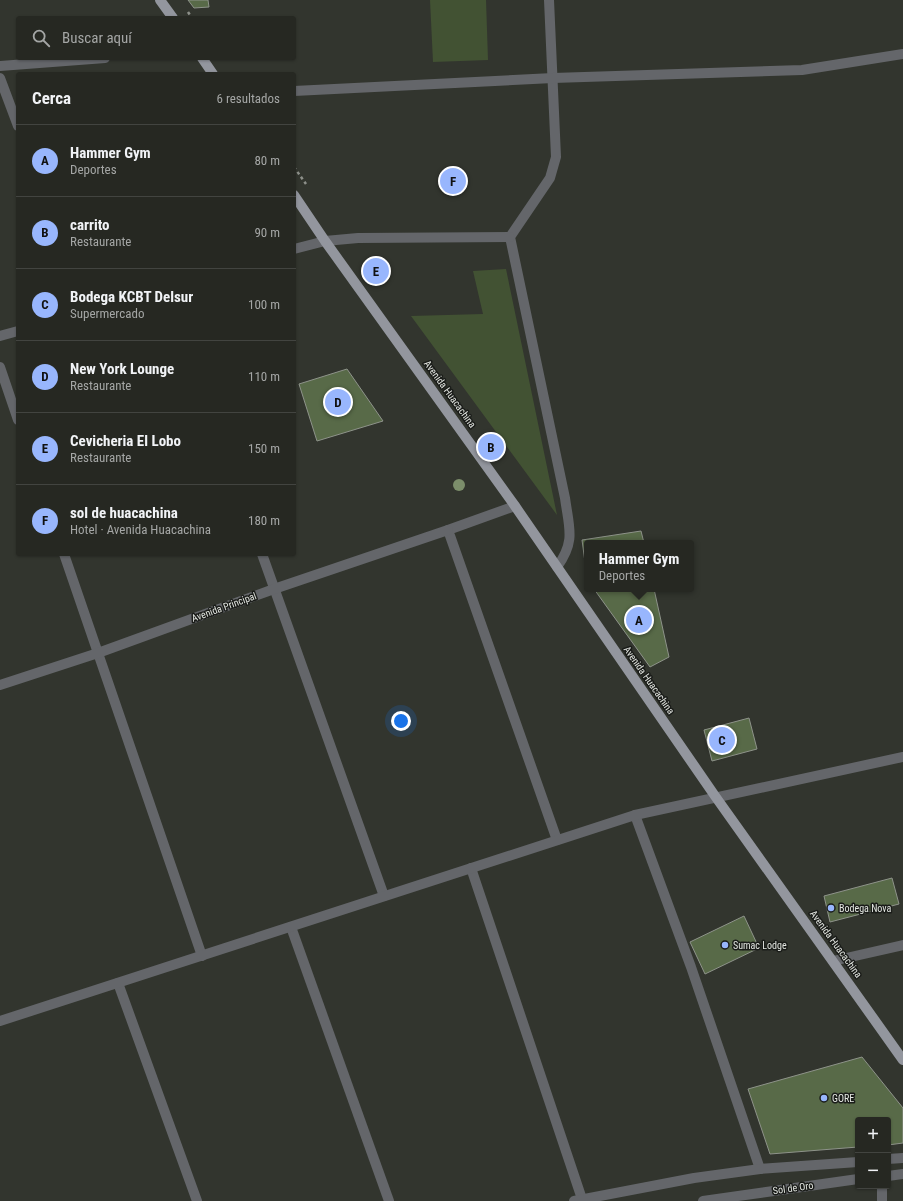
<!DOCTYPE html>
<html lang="es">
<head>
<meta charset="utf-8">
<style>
  body { margin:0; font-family:"Roboto Condensed",sans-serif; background:#2e302a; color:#f1f3f6 }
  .controls { position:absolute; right:12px; bottom:12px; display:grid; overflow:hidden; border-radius:4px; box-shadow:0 1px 3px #0004 }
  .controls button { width:36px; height:36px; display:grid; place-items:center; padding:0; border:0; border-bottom:1px solid #424440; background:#262822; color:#f1f3f6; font:20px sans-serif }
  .you { position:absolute; left:401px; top:721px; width:14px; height:14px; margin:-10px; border:3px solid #fff; border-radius:50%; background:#1a73e8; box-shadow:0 0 0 6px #1a73e833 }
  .badge { display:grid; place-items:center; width:26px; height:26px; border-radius:50%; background:#98b6fd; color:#111; font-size:13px; font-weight:700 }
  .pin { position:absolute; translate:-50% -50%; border:2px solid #fff; box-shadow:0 1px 4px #0006 }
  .popup { position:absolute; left:584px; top:540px; width:110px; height:52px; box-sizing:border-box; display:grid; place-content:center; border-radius:4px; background:#262822; filter:drop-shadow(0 1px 3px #0005); font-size:13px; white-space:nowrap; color:#a4a6a5 }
  .popup b { font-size:15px; color:#f1f3f6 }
  .popup::after { content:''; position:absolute; left:50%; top:100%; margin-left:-8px; border:8px solid transparent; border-top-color:#262822 }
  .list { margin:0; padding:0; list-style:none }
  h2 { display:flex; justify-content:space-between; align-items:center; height:52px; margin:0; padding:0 16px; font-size:17px }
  h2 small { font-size:13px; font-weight:400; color:#a4a6a5 }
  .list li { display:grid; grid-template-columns:26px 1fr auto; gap:12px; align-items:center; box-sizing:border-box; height:72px; padding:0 16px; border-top:1px solid #424440 }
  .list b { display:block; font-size:15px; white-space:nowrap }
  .list p { margin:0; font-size:13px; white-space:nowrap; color:#a4a6a5 }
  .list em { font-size:13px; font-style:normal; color:#a4a6a5 }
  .icon { flex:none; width:22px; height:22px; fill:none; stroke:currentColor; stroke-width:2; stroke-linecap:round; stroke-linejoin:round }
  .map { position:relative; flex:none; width:903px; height:1201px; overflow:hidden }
  .search { position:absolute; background:#262822; box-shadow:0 1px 3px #0004; left:16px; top:16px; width:280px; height:44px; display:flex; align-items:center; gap:10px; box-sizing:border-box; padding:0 14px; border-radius:4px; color:#a4a6a5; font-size:15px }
  .panel { position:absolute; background:#262822; box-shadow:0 1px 3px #0004; left:16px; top:72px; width:280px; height:484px; border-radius:4px }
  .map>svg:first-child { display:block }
  .green { fill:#425233 }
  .building { fill:#586a48; stroke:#8e938a }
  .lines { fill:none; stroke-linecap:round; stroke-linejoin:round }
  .path { stroke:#8d908a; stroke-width:2.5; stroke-dasharray:3 3; stroke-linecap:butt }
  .minor { stroke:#64666a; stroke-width:10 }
  .major { stroke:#93969e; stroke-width:10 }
  .tree { fill:#7c8e6b }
  .poi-dot { fill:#98b6fd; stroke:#1a1c19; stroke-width:1.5 }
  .labels { text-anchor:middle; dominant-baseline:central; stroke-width:3; stroke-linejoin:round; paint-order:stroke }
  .street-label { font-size:10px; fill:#e4e7e2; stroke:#1a1c19 }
  .poi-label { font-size:10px; fill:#e4e7e2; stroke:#1a1c19; text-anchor:start }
</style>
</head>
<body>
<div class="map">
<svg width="903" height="1201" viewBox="0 0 903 1201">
  <rect width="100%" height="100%" fill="#32352e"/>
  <!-- green -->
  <g class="green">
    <polygon points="430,0 486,0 488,60 433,62"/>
    <polygon points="506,269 557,515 411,316 483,314 473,271"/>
  </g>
  <!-- building -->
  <g class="building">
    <polygon points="188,0 208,0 209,7 194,8"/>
    <polygon points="347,369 383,421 317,441 299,384"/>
    <polygon points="641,531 644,543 587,543 587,577 582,540"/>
    <polygon points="594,589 654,589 669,657 650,667"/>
    <polygon points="749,718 757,749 712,761 704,730"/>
    <polygon points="892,878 899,904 830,922 824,896"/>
    <polygon points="744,916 759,948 705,974 690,942"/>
    <polygon points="862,1057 903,1108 903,1143 888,1145 888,1120 858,1120 858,1147 770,1154 748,1089"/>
  </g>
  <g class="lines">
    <!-- path -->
    <g class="path">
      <polyline points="188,12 192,18"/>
      <polyline points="294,167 306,184"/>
    </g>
    <!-- minor -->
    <g class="minor">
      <path d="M 549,0 L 556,157 L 550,178 L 510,237 L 565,498 C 569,528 576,541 557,567"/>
      <polyline points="0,66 105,58"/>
      <polyline points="0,78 18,126"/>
      <polyline points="294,91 553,78 802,70 903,54"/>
      <polyline points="294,249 325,241 358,238 510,237"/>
      <polyline points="0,336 18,331"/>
      <polyline points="0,367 18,420"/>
      <polyline points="515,506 448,530 557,840"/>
      <polyline points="64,554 202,956"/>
      <polyline points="262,554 384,896"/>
      <polyline points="0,685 98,653 274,589 448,530"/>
      <polyline points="635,815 691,967 760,1169"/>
      <polyline points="471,868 582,1199"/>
      <polyline points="291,927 389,1201"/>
      <polyline points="833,961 903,945"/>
      <polyline points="118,983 197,1201"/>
      <polyline points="0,1021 635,815 903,757"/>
      <polyline points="888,1159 903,1158"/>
      <polyline points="888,1176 903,1174"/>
      <polyline points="882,1186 882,1201"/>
      <polyline points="574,1201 694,1178 760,1169 858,1162"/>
      <polyline points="703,1201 858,1179"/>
    </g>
    <!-- major -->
    <g class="major">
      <polyline points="160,0 173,18"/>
      <polyline points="202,58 213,74"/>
      <polyline points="294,195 325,241 515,506 715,796 903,1060"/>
    </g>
  </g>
  <!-- trees -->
  <circle class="tree" cx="459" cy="485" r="6"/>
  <!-- markers -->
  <g class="poi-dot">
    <circle cx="831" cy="908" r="4"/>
    <circle cx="725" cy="945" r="4"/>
    <circle cx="824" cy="1098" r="4"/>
  </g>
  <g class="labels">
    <!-- street labels -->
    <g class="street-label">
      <text transform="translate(450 394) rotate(54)">Avenida Huacachina</text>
      <text transform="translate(224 607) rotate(-20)">Avenida Principal</text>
      <text transform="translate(649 680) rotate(55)">Avenida Huacachina</text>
      <text transform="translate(836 944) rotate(54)">Avenida Huacachina</text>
      <text transform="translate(793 1188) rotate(-8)">Sol de Oro</text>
    </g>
    <!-- poi labels -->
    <g class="poi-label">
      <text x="839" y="908">Bodega Nova</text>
      <text x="733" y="945">Sumac Lodge</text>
      <text x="832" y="1098">GORE</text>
    </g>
  </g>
</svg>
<div class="controls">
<button>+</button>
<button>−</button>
</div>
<div class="you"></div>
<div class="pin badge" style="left:639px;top:620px">A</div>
<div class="popup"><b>Hammer Gym</b>Deportes</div>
<div class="pin badge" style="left:491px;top:447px">B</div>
<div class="pin badge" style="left:722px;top:740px">C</div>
<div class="pin badge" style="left:338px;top:402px">D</div>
<div class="pin badge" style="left:376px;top:271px">E</div>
<div class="pin badge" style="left:453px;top:181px">F</div>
<div class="search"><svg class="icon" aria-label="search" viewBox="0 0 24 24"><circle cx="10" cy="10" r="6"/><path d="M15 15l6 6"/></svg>Buscar aquí</div>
<section class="panel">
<h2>Cerca<small>6 resultados</small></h2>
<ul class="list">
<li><span class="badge">A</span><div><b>Hammer Gym</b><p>Deportes</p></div><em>80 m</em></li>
<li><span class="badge">B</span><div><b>carrito</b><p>Restaurante</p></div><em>90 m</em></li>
<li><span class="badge">C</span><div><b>Bodega KCBT Delsur</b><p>Supermercado</p></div><em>100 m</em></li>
<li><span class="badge">D</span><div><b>New York Lounge</b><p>Restaurante</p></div><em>110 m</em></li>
<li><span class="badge">E</span><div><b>Cevicheria El Lobo</b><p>Restaurante</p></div><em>150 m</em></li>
<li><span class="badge">F</span><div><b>sol de huacachina</b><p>Hotel · Avenida Huacachina</p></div><em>180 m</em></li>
</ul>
</section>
</div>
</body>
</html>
